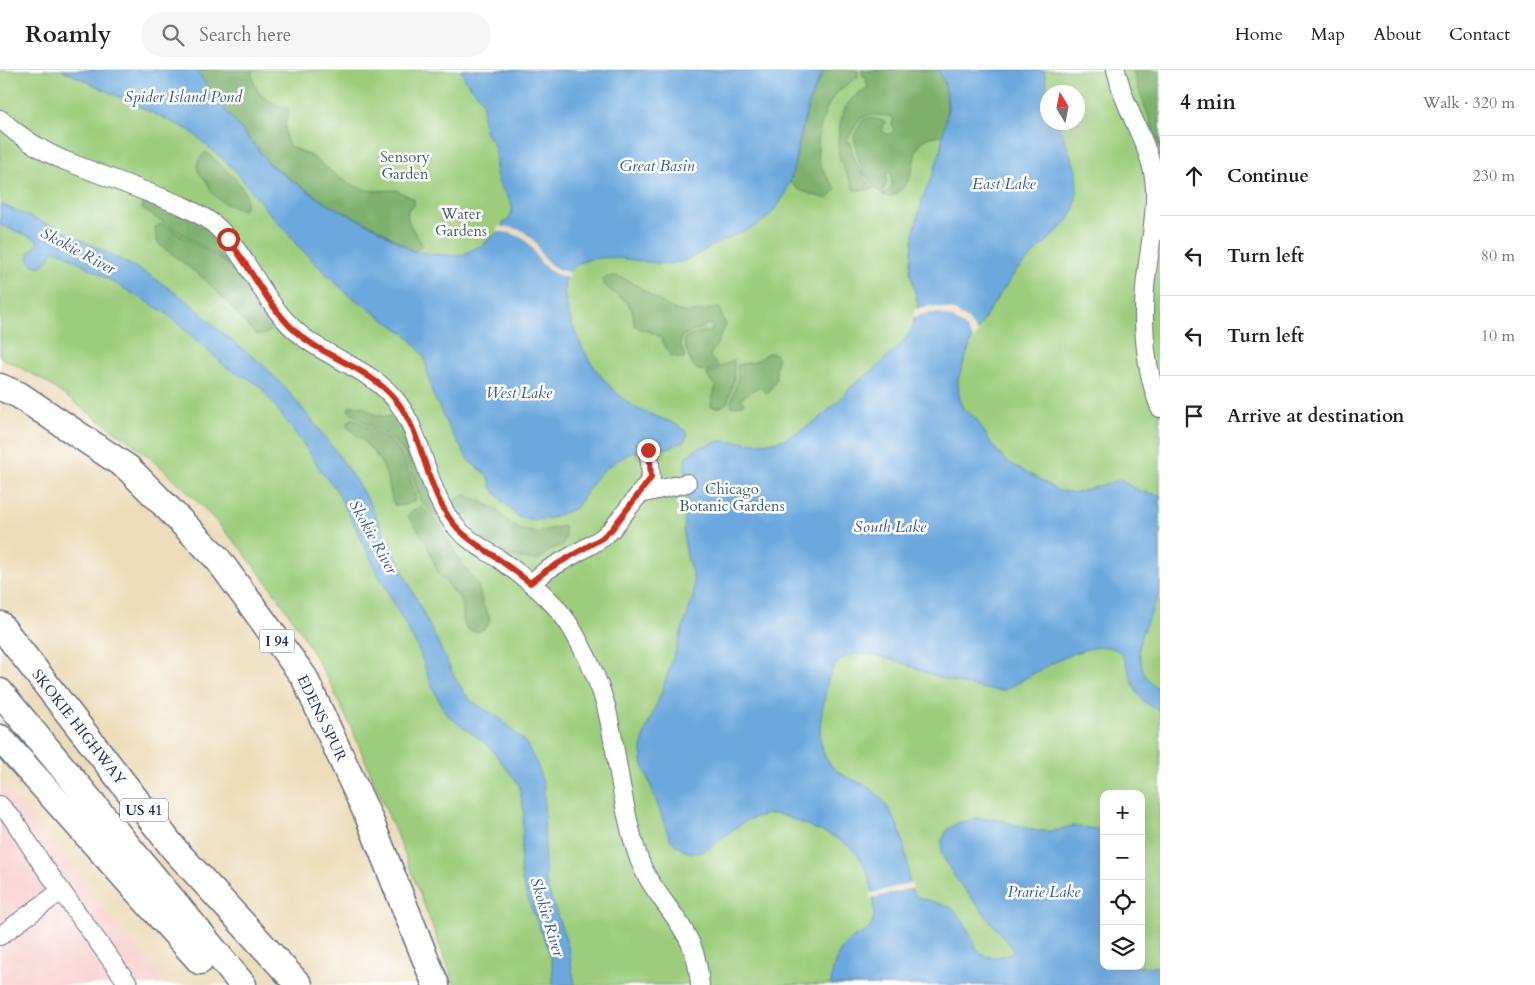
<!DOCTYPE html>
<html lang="en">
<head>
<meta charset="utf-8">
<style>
  body { margin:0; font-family:Cardo,serif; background:#f6f6f6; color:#202124 }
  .controls { position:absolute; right:15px; bottom:15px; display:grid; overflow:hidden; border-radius:10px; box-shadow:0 5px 20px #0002 }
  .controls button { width:45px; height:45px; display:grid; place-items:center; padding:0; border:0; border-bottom:1px solid #e0e0e0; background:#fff; color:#202124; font:25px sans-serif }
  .compass { position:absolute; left:1040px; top:15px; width:45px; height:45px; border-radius:50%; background:#fff; box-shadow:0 5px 20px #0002; rotate:350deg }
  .stop { position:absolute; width:15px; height:15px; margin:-11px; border:4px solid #c8321e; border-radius:50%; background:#fff }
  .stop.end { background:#c8321e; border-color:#fff; box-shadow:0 1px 5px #0008 }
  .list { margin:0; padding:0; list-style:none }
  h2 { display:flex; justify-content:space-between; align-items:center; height:65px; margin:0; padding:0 20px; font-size:21px }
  h2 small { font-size:16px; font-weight:400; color:#757577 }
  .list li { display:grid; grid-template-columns:32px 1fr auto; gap:15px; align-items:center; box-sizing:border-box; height:80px; padding:0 20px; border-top:1px solid #e0e0e0 }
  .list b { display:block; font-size:19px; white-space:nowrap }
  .list em { font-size:16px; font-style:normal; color:#757577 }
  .icon { flex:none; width:28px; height:28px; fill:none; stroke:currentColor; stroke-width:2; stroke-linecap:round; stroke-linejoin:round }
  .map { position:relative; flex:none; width:1160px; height:915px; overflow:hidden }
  header { display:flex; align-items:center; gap:30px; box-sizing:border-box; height:70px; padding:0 25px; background:#fff; border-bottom:1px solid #e0e0e0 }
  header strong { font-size:24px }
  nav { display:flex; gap:28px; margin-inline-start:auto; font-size:18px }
  .search { width:350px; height:45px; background:#f6f6f6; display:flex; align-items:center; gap:12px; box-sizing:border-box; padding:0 18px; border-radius:28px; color:#757577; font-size:19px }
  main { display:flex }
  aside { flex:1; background:#fff }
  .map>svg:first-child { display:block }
  .built { fill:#f7d0ce }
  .green { fill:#9dcd7c; stroke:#5c7e6d; fill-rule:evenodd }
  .forest { fill:#7eb06c; stroke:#4c7065 }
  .water { fill:#6ca8dd; stroke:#446c9e }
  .pier { fill:#eddcb9 }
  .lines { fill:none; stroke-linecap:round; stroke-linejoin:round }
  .minor-casing { stroke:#646c7e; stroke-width:20 }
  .highway-casing { stroke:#646c7e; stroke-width:29 }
  .minor { stroke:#fff; stroke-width:18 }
  .highway { stroke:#fff; stroke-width:26 }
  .route { stroke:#c8321e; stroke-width:6 }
  .labels { text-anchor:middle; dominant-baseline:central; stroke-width:5; stroke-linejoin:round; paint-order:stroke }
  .shield { fill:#fff; stroke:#5f6d8e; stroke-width:1 }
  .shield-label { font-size:14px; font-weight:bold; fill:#1b2f5e }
  .park-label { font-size:15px; fill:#425e67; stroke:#fff }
  .street-label { font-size:15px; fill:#1b2f5e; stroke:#fff }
  .water-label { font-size:16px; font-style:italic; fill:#37598a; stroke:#fff }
</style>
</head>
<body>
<header>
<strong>Roamly</strong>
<div class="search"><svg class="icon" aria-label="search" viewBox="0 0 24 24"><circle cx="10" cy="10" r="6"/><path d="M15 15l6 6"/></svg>Search here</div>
<nav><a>Home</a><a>Map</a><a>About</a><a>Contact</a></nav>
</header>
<main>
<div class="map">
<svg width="1160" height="915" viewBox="0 0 1160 915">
  <rect width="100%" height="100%" fill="#fff"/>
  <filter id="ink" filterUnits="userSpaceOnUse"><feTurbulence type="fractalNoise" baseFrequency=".02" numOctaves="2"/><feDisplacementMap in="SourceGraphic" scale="10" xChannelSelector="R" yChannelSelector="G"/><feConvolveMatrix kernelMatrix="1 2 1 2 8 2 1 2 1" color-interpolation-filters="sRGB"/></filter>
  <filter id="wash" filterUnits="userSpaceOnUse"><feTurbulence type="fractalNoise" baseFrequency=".0096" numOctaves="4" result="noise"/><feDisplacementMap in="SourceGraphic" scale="20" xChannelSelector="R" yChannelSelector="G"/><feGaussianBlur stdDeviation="1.12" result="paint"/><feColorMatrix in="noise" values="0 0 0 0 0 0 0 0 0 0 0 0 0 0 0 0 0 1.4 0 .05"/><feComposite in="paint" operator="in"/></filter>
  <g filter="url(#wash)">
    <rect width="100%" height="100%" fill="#eddcb9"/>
    <!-- built -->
    <polygon class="built" points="0,712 2,713 168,915 0,915"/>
    <!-- green -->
    <path class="green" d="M 0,0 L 1160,0 L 1160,915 L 455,915 L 403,780 L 352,659 L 330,613 L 302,564 L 275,523 L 241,479 L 202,436 L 163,399 L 133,374 L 43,310 L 0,287 ZM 1048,22 L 1078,22 L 1078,52 L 1048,52 ZM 1104,724 L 1141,724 L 1141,896 L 1104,896 Z"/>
    <!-- forest -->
    <g class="forest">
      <path d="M 201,0 L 252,0 C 253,25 266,31 289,39 L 285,56 L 285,62 L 287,72 L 291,77 L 313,87 L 341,109 L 350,114 L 366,120 L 377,121 L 396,120 L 414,129 L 414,136 L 408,139 C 405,154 416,162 422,174 L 420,178 L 413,181 L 374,156 L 327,134 L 268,93 L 265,88 L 211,23 L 199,4 Z"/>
      <path d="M 824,0 L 857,0 L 858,7 C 850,12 839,19 834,26 C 824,39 817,65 818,81 C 818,95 827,108 836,119 L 828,129 C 813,125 800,123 790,112 L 809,32 Z"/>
      <path d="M 862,0 L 938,0 C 951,20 947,43 944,65 C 903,67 922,97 903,118 C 900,122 895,124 890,127 L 882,125 L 887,122 L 892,116 L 891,102 L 887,102 L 886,114 L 882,122 L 880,123 L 863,102 L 857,83 L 854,66 L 863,50 L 869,48 L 885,51 L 886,52 L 882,55 L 882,60 L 886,64 L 891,64 L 894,60 L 892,53 L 894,50 L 891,46 L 869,45 L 861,48 L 847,70 L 847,73 L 850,73 C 854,92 861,105 874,119 L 854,120 C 851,109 845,102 841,92 C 835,79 839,47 847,35 C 852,27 860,22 868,18 L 866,6 L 863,6 Z"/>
      <path d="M 1133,0 L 1160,0 L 1160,80 C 1152,52 1140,27 1133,0 Z"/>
      <path d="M 206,82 C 215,90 243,114 246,125 C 247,131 246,136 243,140 C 234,139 218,131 212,123 C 210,120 210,116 207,112 C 202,106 195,101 198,92 C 199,88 203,85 206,82 Z"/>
      <polygon points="148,128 197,149 236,188 233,191 228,192 142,139 143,133"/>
      <polygon points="162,154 236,199 242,208 256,238 269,258 270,262 262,265 255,264 223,228 203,208 160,175 156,169 155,157"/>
      <path d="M 612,206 C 632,206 658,234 678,241 C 690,245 707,239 720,238 L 721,244 L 726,255 C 720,265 718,276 710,284 L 710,287 L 719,296 L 707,301 L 697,300 C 690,293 685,280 684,269 L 686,267 L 705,261 L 707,263 L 711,261 L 712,258 L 711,255 L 707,254 L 702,258 L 682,266 C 678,272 683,280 685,287 L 683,289 L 670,285 C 666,278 662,267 655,264 C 648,260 641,261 634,255 C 635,225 611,229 601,209 Z"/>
      <polygon points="768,283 773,283 777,286 777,290 776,298 776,310 767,324 760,316 741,328 744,334 732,337 731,332 738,308 737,295 754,292"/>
      <path d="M 734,290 L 734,309 L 728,331 C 724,337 717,339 711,336 C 711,329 715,325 715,316 L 707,306 L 707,304 Z"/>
      <path d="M 350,336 C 367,335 365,341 377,345 C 385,348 394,345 402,348 L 438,446 L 434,446 L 420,430 L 411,399 L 404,383 L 397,374 L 388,366 L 362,351 L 348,340 Z"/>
      <path d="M 353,348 C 363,356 374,360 384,367 C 407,381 409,406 416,429 C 410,434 403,437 394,435 C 390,425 389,414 386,404 C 380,385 362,369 347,357 L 347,354 Z"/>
      <path d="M 466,425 L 495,438 L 510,453 L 521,460 L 536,462 L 564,456 L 566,466 L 562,475 L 550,480 L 539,490 C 515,489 491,482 473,466 C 464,459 457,447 450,438 C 453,430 458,427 466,425 Z"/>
      <polygon points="422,437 441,456 457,487 478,515 483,535 489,546 490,552 485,558 478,562 471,561 465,557 463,548 463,540 459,527 451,520 446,511 439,505 425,470 408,446 413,440"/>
    </g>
    <!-- water -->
    <g class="water">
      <path d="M 62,0 L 197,0 L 211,23 L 265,88 L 268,94 L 327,134 L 374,157 L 412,181 L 431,184 L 460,186 L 482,175 L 495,165 L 505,151 L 507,152 C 521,133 503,127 498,111 C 494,102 497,90 495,80 C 494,73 489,69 486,63 C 485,60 484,55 483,52 C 482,44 485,36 481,29 C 477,22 470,17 466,11 C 464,7 463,3 461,0 L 824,0 C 809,25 803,54 797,82 C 793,102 789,122 776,138 C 772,143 768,148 763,151 C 751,160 735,164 722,171 C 707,178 691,191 674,193 C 643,197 598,175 571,199 C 563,206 564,218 565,227 C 572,268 596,309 630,334 C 643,345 684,352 688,365 L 684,371 L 672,377 L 629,384 L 618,390 L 605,399 L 594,410 L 577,437 L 571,440 L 551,448 L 539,450 L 524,449 L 516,446 L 492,419 L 490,411 L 486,404 L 470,392 L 450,360 L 432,323 L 424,286 L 408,266 L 346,223 L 295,173 L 294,170 L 264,137 L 235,100 L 189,60 Z"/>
      <path d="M 938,0 L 1044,0 L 1048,22 L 1048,52 L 1058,53 L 1076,100 L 1077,123 L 1074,141 L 1067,152 L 1016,201 L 992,236 L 972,269 L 958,309 L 959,325 L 963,339 L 976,348 L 992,375 L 1006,391 L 1046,413 L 1056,420 L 1075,423 L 1122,409 C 1132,420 1145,423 1160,425 L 1160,523 L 1141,565 L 1139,579 L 1142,598 L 1145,605 L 1153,615 L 1160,619 L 1160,641 C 1131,628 1136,614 1124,589 C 1109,554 1034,604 1014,615 C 1011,617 1007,619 1004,620 C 990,622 958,613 944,609 C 920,602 858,568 837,593 C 827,603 826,622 823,636 C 818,664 816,690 845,706 C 855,711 866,714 875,722 C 882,728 888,738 893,746 C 902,761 905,780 908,797 C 909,804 908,816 913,823 C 917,830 942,832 951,838 C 962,846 968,861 974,872 C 975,875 977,880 979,882 C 987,891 1002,886 1012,883 L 1013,879 L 956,809 L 941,783 L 942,770 L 948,759 L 958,753 L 976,748 L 999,750 L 1038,761 L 1054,761 L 1072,756 L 1104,760 L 1104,896 L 1160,897 L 1160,915 L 831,915 C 832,896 838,876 855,867 C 861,864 868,861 871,856 C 879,838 870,798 857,784 C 847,772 829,764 815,759 C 806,755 781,743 772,744 C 758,745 745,750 734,759 C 712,775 696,798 670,769 L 642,692 L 642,675 L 645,662 L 661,624 L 693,527 C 697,503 687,496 685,475 C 682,456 687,436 687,417 C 687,406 683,396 686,386 L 698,378 L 720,371 L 758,373 L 774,372 L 787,368 L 805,358 L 820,348 L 845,324 L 852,316 L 875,299 L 904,271 L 912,259 L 918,235 L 910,201 L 914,162 L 922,130 L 934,101 L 940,82 L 948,38 L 945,14 Z"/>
      <path d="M 0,134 L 64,161 L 150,205 L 191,234 L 221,262 L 263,295 L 288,321 L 314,353 L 340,387 L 368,430 L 456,610 L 470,630 L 504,651 L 525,672 L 537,694 L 544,717 L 545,810 L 568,876 L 575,915 L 553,915 L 552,894 L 548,878 L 529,832 L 522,811 L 520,796 L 524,742 L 519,715 L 492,680 L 484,672 L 448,646 L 442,637 L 429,609 L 419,580 L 377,502 L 349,444 L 335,418 L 320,400 L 310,383 L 261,317 L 248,308 L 239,305 L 226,297 L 166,243 L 65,184 L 57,181 L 53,181 L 47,192 L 40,197 C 35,196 31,194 28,189 L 29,184 L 37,173 L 36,169 L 0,155 Z"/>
    </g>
    <!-- pier -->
    <g class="pier">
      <polygon points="499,156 513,158 523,161 530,167 536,173 542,186 551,195 556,199 571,203 568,208 556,204 548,200 538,189 533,179 524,169 511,163 496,161"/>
      <polygon points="931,236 953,240 967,249 978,263 974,270 966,258 953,248 938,243 929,243 913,247 915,239"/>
      <polygon points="910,813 912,813 913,818 870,828 870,824"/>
    </g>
  </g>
  <g filter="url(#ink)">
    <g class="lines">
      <defs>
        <g id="minor">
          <path d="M 1116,0 C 1119,10 1121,20 1125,29 C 1136,59 1154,86 1155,119 C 1156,152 1148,185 1145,218 C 1142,258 1145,299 1160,338"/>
          <path d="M 0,49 C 20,67 38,79 63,90 L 181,135 C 193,141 205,147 215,155 C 248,185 262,231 295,260 C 326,289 372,298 398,333 C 425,370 426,423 456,457 C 467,470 484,479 499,489 C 530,511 560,534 577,568 C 589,590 599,612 606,636 C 618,685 622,741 639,789 C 651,822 679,845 692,877 C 697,889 699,902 700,915"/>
          <polyline points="640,424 687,413"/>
          <polyline points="531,513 547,500 589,476 602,468 612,459 651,409 650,392 648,380"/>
          <polyline points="0,735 13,749 42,794 129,915"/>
          <polyline points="0,866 61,821"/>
        </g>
        <g id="highway">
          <polyline points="0,317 19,325 128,398 217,488 304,607 369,748 436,915"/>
          <polyline points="0,555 175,780 299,915"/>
          <polyline points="0,622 243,915"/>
          <polyline points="0,668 200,891"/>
        </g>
      </defs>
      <!-- minor casing -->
      <use href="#minor" class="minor-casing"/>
      <!-- highway casing -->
      <use href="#highway" class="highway-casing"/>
      <!-- minor -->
      <use href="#minor" class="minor"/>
      <!-- highway -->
      <use href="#highway" class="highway"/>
    </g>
  </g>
  <g class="lines" filter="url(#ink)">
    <!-- route -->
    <path class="route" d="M 228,169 C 251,198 267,235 295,261 C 325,288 368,297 395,329 C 423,363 424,410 448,446 C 460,465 479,476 497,488 C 508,496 519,504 530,513 L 547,500 L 602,468 L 612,459 L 651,408 L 650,392 L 648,380"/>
  </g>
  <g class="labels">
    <!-- shield labels -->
    <g class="shield">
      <rect x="259.5" y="559.5" width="35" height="23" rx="4"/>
      <rect x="120" y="728.5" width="48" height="23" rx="4"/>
    </g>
    <g class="shield-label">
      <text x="277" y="571">I 94</text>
      <text x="144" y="740">US 41</text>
    </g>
    <!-- park labels -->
    <g class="park-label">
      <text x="405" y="87">Sensory<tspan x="405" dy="17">Garden</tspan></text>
      <text x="461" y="144">Water<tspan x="461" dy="17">Gardens</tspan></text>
      <text x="732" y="419">Chicago<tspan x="732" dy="17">Botanic Gardens</tspan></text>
    </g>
    <!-- street labels -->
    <g class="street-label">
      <text transform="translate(322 648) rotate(64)">EDENS SPUR</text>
      <text transform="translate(79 657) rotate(52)">SKOKIE HIGHWAY</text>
    </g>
    <!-- water labels -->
    <g class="water-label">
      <text x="183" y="27">Spider Island Pond</text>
      <text x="657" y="96">Great Basin</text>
      <text x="1004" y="114">East Lake</text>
      <text transform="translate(78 181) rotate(28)">Skokie River</text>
      <text x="519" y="323">West Lake</text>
      <text x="890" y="457">South Lake</text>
      <text transform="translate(373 467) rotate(61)">Skokie River</text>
      <text x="1044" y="822">Prarie Lake</text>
      <text transform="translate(547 847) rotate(73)">Skokie River</text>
    </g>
  </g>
</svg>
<div class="controls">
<button>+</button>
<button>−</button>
<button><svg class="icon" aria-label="locate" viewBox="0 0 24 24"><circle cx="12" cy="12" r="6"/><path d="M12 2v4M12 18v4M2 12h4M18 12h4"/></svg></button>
<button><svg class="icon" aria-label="layers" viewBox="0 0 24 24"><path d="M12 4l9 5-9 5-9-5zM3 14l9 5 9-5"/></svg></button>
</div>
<svg class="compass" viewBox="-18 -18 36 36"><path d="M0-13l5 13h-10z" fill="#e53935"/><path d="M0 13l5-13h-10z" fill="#757577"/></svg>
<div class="stop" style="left:228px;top:169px"></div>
<div class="stop end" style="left:648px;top:380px"></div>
</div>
<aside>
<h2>4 min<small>Walk · 320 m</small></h2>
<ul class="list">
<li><svg class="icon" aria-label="ahead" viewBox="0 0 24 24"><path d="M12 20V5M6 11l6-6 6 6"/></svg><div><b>Continue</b></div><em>230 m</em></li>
<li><svg class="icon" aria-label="left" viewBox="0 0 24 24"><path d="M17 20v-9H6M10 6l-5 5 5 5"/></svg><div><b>Turn left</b></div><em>80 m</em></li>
<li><svg class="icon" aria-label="left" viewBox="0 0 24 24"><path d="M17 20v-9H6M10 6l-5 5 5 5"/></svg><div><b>Turn left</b></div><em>10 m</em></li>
<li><svg class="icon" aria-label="arrive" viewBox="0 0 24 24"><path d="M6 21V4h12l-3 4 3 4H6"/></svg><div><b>Arrive at destination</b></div></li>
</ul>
</aside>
</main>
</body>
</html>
